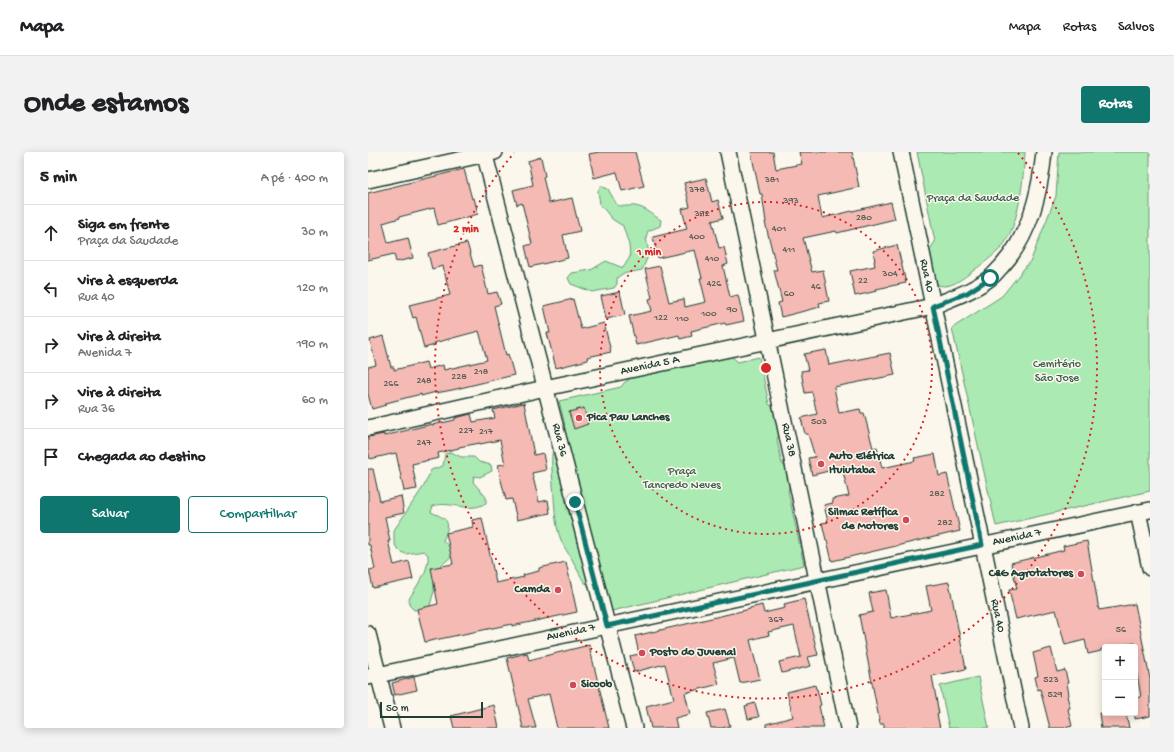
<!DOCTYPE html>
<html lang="pt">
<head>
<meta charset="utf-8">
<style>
  body { margin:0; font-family:"Gochi Hand",sans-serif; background:#f2f2f2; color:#202124 }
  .controls { position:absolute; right:12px; bottom:12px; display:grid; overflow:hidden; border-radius:4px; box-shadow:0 2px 10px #0003 }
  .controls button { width:36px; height:36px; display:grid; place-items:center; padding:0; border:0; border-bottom:1px solid #e0e0e0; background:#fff; color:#202124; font:20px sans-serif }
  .scale { position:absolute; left:12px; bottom:10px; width:103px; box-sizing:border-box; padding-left:4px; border:2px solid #1f3d34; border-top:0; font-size:11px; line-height:14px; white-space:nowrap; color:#1f3d34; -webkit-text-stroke:3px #fbf7ec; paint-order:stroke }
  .stop { position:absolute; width:12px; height:12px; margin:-9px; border:3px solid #0f766e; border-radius:50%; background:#fff }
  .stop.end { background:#0f766e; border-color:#fff; box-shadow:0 1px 4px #0008 }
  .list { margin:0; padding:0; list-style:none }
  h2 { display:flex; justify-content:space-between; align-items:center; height:52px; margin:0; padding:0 16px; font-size:17px }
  h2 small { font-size:13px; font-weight:400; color:#757577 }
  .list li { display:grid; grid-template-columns:26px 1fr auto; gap:12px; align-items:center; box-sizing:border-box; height:56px; padding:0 16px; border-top:1px solid #e0e0e0 }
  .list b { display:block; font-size:15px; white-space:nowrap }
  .list p { margin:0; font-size:13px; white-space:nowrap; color:#757577 }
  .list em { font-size:13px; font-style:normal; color:#757577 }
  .actions { display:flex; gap:8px; padding:12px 16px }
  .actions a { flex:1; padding:9px 0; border:1px solid #0f766e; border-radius:4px; text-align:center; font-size:14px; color:#0f766e }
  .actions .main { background:#0f766e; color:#fff }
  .icon { flex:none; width:22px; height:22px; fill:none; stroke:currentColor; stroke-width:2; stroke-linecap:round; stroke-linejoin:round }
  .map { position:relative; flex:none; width:782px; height:576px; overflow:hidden; border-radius:4px }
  header { display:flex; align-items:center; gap:24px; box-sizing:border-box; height:56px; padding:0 20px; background:#fff; border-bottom:1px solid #e0e0e0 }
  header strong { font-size:19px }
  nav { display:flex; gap:22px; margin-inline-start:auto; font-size:14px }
  .intro { display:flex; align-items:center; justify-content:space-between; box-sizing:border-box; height:96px; padding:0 24px }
  h1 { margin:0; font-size:28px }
  .button { padding:10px 18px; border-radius:4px; background:#0f766e; color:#fff; font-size:14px; font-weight:700 }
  main { display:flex; gap:24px; padding:0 24px }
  aside { flex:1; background:#fff; border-radius:4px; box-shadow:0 2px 10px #0003 }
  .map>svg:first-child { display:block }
  .green { fill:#abebb3; stroke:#659474 }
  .building { fill:#f6bab4; stroke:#1f3d34 }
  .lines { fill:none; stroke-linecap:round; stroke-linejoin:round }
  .minor-casing { stroke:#1f3d34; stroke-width:18 }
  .minor { stroke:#fbf7ec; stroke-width:15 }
  .route { stroke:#0f766e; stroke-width:5 }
  .ring { fill:none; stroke:#d62828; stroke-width:2; stroke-dasharray:2 4 }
  .poi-dot { fill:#d1495b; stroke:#fbf7ec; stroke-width:1.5 }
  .labels { text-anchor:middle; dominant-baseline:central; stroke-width:3; stroke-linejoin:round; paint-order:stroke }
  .number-label { font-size:10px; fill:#555c54 }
  .park-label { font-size:12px; fill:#3b604d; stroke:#fbf7ec }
  .street-label { font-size:12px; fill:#1f3d34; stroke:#fbf7ec }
  .poi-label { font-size:12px; font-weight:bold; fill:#1f3d34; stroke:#fbf7ec; text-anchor:start }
  .centre { fill:#d62828; stroke:#fbf7ec; stroke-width:2 }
  .ring-label { font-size:12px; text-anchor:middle; font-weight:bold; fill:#d62828; stroke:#fbf7ec; stroke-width:3; stroke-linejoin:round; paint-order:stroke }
</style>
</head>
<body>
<header>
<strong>Mapa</strong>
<nav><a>Mapa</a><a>Rotas</a><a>Salvos</a></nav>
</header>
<div class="intro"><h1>Onde estamos</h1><a class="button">Rotas</a></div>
<main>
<aside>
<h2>5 min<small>A pé · 400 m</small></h2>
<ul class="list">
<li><svg class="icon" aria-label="ahead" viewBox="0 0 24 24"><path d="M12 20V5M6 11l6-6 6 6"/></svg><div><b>Siga em frente</b><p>Praça da Saudade</p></div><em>30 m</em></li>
<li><svg class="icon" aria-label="left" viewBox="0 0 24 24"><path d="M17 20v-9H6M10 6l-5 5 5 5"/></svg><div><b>Vire à esquerda</b><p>Rua 40</p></div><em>120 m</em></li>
<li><svg class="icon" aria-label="right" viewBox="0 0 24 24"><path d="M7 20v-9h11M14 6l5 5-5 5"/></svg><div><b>Vire à direita</b><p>Avenida 7</p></div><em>190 m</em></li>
<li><svg class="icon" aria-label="right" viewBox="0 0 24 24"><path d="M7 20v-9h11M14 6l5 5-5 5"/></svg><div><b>Vire à direita</b><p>Rua 36</p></div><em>60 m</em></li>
<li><svg class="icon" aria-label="arrive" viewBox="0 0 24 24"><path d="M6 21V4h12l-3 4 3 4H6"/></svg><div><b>Chegada ao destino</b></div></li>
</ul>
<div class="actions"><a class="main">Salvar</a><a>Compartilhar</a></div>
</aside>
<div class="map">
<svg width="782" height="576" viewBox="0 0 782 576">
  <rect width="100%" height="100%" fill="#fbf7ec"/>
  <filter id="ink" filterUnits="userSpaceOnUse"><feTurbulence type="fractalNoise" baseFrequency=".025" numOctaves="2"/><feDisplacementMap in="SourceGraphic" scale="8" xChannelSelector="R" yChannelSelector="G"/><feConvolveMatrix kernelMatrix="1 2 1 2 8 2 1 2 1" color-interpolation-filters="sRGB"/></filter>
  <g filter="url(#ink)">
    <!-- green -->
    <g class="green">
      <path d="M 549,0 L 657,0 C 655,29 652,71 634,95 C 627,103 610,115 601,122 C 591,129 580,138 568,132 L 560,100 L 567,90 Z"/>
      <polygon points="691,0 782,0 782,339 628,374 584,176 634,144 663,108 688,44"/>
      <path d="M 233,34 L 240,37 L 249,53 C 257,56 263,52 271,55 C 279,57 286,64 293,68 L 292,74 L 280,79 L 278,85 L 281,102 L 274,118 L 254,122 L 249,126 L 249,132 L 246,136 L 224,140 L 203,132 L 200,126 L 204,121 L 223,118 L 238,109 L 255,116 L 262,105 L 261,93 L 255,74 L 244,67 L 232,52 L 230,39 Z"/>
      <path d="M 362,203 L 370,210 L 391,205 L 401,252 L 413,265 L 413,276 L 409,288 L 414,312 L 415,312 C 420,321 424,329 420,339 L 436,413 L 244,459 L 236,429 L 228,434 L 217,431 C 212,424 209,417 205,409 C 201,402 196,396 193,388 C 186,371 187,351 185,333 C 184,318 182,302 187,287 C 189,281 192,276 197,273 L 191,249 L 253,235 L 256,231 L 267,223 Z"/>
      <path d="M 83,300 L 93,305 L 106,305 L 111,310 L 123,313 L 124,319 L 112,325 L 106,324 L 105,330 L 118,345 L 118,351 C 101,362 82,348 65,354 L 63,360 C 81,368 83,369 75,389 L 81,394 L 84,404 L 70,416 L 66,424 L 66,439 L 61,457 L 46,458 L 41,453 L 41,447 L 57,421 L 60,409 L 60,403 L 56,399 L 38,402 L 33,400 L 28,395 L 26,389 L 26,378 L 56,334 L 63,318 L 75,314 L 77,302 Z"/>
      <polygon points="610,525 621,576 581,576 572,534"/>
    </g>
    <!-- building -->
    <g class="building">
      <polygon points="231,0 267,0 276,34 254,39 249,20 226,26 221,2"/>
      <polygon points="383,0 405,0 408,17 434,12 431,0 484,0 491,35 450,44 454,66 523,50 527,67 469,81 468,79 435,86 444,120 455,118 461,149 451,151 452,155 413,165 410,151 414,150 406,118 409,118 397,70 398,70 394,42 392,42"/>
      <polygon points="173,5 177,24 175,25 181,51 204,46 212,79 195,83 200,106 162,115 157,94 164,92 154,51 149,53 145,38 165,33 160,9"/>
      <polygon points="96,17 104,47 106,46 110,62 70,73 66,56 31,65 32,66 15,71 20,91 40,86 45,106 28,110 26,102 0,108 0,41"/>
      <polygon points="338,26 344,50 350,48 355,66 344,69 351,96 356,95 360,112 355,114 362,145 370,143 376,169 358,173 357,171 323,179 324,184 312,187 311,183 268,193 261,164 284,159 281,147 284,146 277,117 292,114 301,150 316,147 317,155 338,150 332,126 334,126 327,98 290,106 285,85 319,77 314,57 322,55 316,31"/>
      <polygon points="99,91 106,115 113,113 120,142 129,140 133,152 126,154 138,203 140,202 146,223 84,238 68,241 68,240 53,244 53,242 18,251 18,253 4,257 0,242 0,215 8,213 2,188 15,184 23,215 26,215 26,218 58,210 60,217 75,213 76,218 119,208 111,179 66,191 67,193 56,196 48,165 45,166 41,153 82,143 75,114 64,117 60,101"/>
      <polygon points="529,93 538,131 508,137 509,139 487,144 482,119 507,114 506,109 507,109 505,99"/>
      <polygon points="252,140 257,163 238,167 233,144"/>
      <polygon points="205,147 213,177 236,171 243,200 219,205 220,208 188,216 179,181 182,181 176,154"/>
      <polygon points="458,198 461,213 522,201 527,223 466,235 471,261 492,257 493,261 496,261 505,296 509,295 514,316 547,309 546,306 567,302 571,324 579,322 592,379 464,409 459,388 458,388 454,371 460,370 456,353 465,351 464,347 481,344 475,320 470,321 469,317 444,323 440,306 447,305 440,282 437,282 433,266 449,262 444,240 437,241 433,219 440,218 436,202"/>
      <polygon points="156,251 166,303 175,301 178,318 164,321 171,350 180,348 182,361 149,368 144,347 138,348 133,328 130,313 137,312 132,288 112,292 112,291 91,295 91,296 70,301 71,306 44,312 49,337 36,339 28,301 2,307 0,297 0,285 16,282 16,284 64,272 64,273 87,268 87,266 103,262 105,270 127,266 125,258"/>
      <polygon points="216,256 220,272 206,277 201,260"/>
      <polygon points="0,317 5,317 12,349 33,344 36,361 17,365 22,389 20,389 26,413 41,409 45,427 5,436 1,418 7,417 2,393 0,393"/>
      <polygon points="114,366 128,431 156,425 155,423 171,419 171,416 198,410 209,460 144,474 144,472 57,490 49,457 70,452 63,416 85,412 78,381 105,375 104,368"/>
      <polygon points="719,389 731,458 767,452 782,527 782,564 767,567 767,546 773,545 767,511 767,491 746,495 737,495 737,497 733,497 733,499 720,502 717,488 697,493 688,458 648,467 641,438 649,437 643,411 696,398 695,394"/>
      <polygon points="581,430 598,517 564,524 571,562 569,562 572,576 516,576 516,572 512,572 491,463 505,460 501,441 518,438 523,466 563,458 558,434"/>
      <polygon points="436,447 450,503 440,505 443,514 414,521 411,510 433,505 426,474 400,480 401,483 382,488 392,527 372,531 366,506 345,511 351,532 317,541 322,562 307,566 309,576 283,576 278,554 306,547 297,512 266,520 262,504 271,502 267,484 382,457 382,456 394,453 396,461 417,456 416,452"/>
      <polygon points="221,493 241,576 189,576 181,542 160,547 168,576 155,576 139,506 159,501 161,508"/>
      <polygon points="683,496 689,520 697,518 700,531 699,531 701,543 699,544 702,556 700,557 704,574 696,576 682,576 672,537 670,538 667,525 670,524 665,501"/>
      <polygon points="46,525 49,538 27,543 24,531"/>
      <polygon points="447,533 448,537 449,537 453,553 451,554 456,576 398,576 398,572 425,565 419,540"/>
      <polygon points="387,551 391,565 380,567 377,554"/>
      <polygon points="126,553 131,576 86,576 83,564"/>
      <polygon points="357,557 362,574 354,576 343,576 339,561"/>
      <polygon points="731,561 758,561 761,576 733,576"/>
    </g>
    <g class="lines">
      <defs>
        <g id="minor">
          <polyline points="116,0 266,576"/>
          <polyline points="360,0 480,576"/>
          <polyline points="533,0 653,576"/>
          <polyline points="0,28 127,0"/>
          <path d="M 0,276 L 177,236 L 565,154 C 584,146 605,139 622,126 C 626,123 629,119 633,115 C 662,84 672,41 676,0"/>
          <polyline points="770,360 782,416"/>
          <polyline points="0,482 24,576"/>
          <polyline points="0,525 782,358"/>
        </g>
      </defs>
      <!-- minor casing -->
      <use href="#minor" class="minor-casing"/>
      <!-- minor -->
      <use href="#minor" class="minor"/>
    </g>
  </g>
  <g class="lines" filter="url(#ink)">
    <!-- route -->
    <polyline class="route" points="207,350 239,474 614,393 565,154 599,141 622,126"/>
  </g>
  <!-- distance rings -->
  <g class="ring">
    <circle cx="398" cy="216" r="166"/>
    <path d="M650 1A331 331 0 1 1 146 1"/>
  </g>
  <!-- markers -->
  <g class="poi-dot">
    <circle cx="211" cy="266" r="4"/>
    <circle cx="453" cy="312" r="4"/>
    <circle cx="538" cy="368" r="4"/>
    <circle cx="713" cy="422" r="4"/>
    <circle cx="190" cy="438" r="4"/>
    <circle cx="274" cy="501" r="4"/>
    <circle cx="205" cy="533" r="4"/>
  </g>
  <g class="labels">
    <!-- number labels -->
    <g class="number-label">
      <text x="404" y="28">381</text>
      <text x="329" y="38">378</text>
      <text x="423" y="49">393</text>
      <text x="334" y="62">392</text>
      <text x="496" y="66">280</text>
      <text x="411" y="77">401</text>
      <text x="329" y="85">400</text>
      <text x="421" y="98">411</text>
      <text x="344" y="107">410</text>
      <text x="522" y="122">304</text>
      <text x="495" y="129">22</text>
      <text x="346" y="132">426</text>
      <text x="448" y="135">46</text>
      <text x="421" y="142">60</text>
      <text x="364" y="158">90</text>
      <text x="341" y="162">100</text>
      <text x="293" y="166">122</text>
      <text x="314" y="167">110</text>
      <text x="113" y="220">218</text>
      <text x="91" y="225">228</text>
      <text x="56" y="229">248</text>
      <text x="23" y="232">266</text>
      <text x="451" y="270">503</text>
      <text x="98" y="279">227</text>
      <text x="118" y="280">217</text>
      <text x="56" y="291">247</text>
      <text x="569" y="342">282</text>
      <text x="577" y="371">282</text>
      <text x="408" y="468">367</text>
      <text x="753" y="478">56</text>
      <text x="683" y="528">523</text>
      <text x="687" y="543">529</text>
    </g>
    <!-- park labels -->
    <g class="park-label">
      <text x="605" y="47">Praça da Saudade</text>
      <text x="689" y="213">Cemitério<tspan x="689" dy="14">São Jose</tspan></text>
      <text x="314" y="320">Praça<tspan x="314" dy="14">Tancredo Neves</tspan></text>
    </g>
    <!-- street labels -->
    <g class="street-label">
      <text transform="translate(558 124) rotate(78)">Rua 40</text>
      <text transform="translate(282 214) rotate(-12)">Avenida 5 A</text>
      <text transform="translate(191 288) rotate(76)">Rua 36</text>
      <text transform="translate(420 288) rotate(78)">Rua 38</text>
      <text transform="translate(649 386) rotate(-12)">Avenida 7</text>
      <text transform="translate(629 464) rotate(78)">Rua 40</text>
      <text transform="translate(203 481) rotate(-12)">Avenida 7</text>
    </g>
    <!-- poi labels -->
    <g class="poi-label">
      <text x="219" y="266">Pica Pau Lanches</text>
      <text x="461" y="305">Auto Elétrica<tspan x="461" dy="14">Ituiutaba</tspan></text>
      <text x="530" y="361" text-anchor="end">Silmac Retífica<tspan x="530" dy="14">de Motores</tspan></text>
      <text x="705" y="422" text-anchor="end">C&amp;G Agrotatores</text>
      <text x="182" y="438" text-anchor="end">Camda</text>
      <text x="282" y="501">Posto do Juvenal</text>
      <text x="213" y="533">Sicoob</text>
    </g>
  </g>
  <circle cx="398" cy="216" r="6" class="centre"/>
  <g class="ring-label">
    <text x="98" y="80">2 min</text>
    <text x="281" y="103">1 min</text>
  </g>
</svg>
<div class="controls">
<button>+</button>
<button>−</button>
</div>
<div class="scale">50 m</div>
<div class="stop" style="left:622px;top:126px"></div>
<div class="stop end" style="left:207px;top:350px"></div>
</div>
</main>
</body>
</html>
